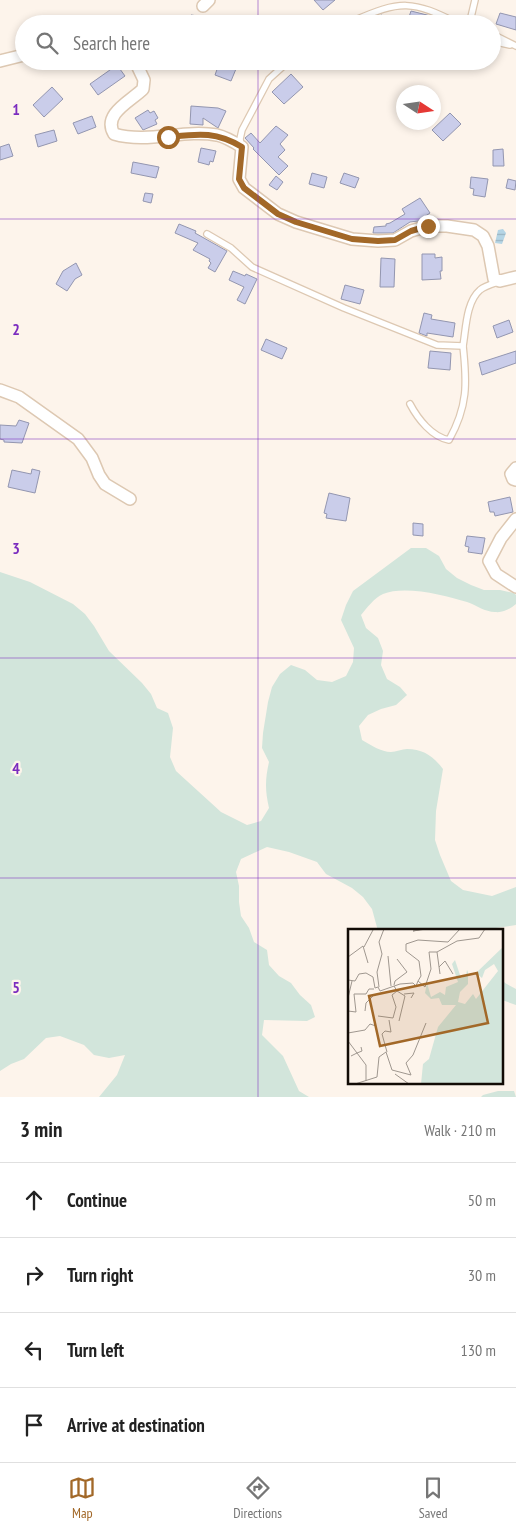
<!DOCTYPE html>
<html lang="en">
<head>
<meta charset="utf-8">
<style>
  body { margin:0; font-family:"PT Sans Narrow",sans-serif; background:#f2f2f2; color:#222 }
  .compass { position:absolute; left:396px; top:85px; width:45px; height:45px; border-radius:50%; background:#fff; box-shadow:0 2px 8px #0003; rotate:102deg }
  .stop { position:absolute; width:15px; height:15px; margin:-11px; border:4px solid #a26828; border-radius:50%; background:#fff }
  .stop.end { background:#a26828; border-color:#fff; box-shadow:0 1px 5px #0008 }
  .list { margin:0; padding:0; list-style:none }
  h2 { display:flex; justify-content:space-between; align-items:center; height:65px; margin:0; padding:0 20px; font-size:21px }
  h2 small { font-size:16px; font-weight:400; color:#767676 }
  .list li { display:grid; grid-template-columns:32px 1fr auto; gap:15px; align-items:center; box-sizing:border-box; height:75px; padding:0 20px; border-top:1px solid #e0e0e0 }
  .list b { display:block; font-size:19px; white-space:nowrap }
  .list em { font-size:16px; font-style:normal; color:#767676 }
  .icon { flex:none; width:28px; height:28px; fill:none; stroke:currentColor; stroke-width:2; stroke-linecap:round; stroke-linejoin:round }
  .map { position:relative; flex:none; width:516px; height:1097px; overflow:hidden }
  .search { position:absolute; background:#fff; box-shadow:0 2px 8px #0003; left:15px; right:15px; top:15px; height:55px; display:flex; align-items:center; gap:12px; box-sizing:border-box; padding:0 18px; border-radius:28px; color:#767676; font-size:19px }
  .sheet { height:365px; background:#fff }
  nav { display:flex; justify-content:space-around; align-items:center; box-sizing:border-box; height:70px; border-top:1px solid #e0e0e0; background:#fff; font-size:14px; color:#767676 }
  nav a { display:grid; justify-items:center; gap:2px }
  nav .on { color:#a26828 }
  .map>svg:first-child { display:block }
  .grass { fill:#d2e5db }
  .water { fill:url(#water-rules) }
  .building { fill:#cacdea; stroke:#9396b0 }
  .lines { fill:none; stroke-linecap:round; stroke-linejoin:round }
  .lane-casing { stroke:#ddc8b2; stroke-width:8 }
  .street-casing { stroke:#ddc8b2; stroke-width:14 }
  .lane { stroke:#fff; stroke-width:5.5 }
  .street { stroke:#fff; stroke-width:11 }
  .route { stroke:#a26828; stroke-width:6 }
  .grid { fill:none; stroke:#7b2cbf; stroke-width:1; stroke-opacity:0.55 }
  .inset-road { fill:none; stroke:#9f978f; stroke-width:1 }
  .view { fill:#a26828; fill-opacity:0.15; stroke:#a26828; stroke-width:2.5 }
  .inset-edge { fill:none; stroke:#120b05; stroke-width:2.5 }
  .grid-label { font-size:16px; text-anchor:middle; font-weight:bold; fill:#7b2cbf; stroke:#fdf4eb; stroke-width:4.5; stroke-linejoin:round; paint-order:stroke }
</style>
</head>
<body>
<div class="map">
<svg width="516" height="1097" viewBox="0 0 516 1097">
  <defs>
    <pattern id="water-rules" width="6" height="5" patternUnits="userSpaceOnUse" patternTransform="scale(1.25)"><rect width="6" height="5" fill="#b5d5e5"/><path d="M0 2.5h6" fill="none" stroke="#9bb6c3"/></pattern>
  </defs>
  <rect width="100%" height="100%" fill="#fdf4eb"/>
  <!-- grass -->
  <g class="grass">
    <path d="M 411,548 L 426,548 L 439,556 L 446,569 L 457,578 L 471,585 L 484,590 L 500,590 L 514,593 L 516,595 L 516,604 C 510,609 503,613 495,612 C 485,612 476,605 467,602 C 445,595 404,585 383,594 C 374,598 367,608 361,615 L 366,628 L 378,638 L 383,651 L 381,665 L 387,679 L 400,687 L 407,695 L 396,705 L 381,709 L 368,715 L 359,726 L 362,740 C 371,745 381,752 391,752 C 396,752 402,749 407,749 C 423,749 433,756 443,769 L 436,811 L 435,840 L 440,855 L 451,881 L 463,890 L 492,896 L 516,887 L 516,925 L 496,928 L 495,931 L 378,931 L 372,909 L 363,897 L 352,888 L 326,874 L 317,862 L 289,852 L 267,847 L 241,859 L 236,872 L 239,886 L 239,902 L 241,916 L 249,928 L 254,942 L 267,950 L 269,965 L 279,976 L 291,983 L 300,995 L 311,1005 L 315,1017 L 307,1021 L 264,1020 L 262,1035 L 283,1056 L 299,1091 L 309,1097 L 99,1097 L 117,1075 L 125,1055 L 109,1058 L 94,1055 L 84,1045 L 60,1036 L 46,1038 L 24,1059 L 11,1064 L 0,1071 L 0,572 L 30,582 L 73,604 L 85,614 L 94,626 L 109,651 L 142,683 L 151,694 L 157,708 L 168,713 L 173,728 L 170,757 L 176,771 L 221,812 L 247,825 L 261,821 L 269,808 C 265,791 265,779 269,762 L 262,748 L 263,733 L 268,702 L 272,687 L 280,674 L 291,665 L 305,670 L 317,680 L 332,682 L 346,676 L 353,662 L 354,648 L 341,620 L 346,605 L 353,591 Z"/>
    <polygon points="502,979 505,983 516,989 516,1005 502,1000"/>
    <polygon points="498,1091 514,1091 516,1097 481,1097 483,1095"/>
  </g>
  <!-- water -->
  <polygon class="water" points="503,229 506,233 502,244 495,243 498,230"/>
  <!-- building -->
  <g class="building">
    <polygon points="314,0 335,0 323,10"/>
    <polygon points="411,11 431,16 428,24 418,24 408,20"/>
    <polygon points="500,13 516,17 516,30 496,24"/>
    <polygon points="191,15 217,19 217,24 190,24"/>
    <polygon points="382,15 387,24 361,24 369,19"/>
    <polygon points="220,61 231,61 238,64 231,81 215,75"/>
    <polygon points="117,65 125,76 98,95 90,84"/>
    <polygon points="291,74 303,87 284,104 272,92"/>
    <polygon points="52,87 63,99 44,117 33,105"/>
    <polygon points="191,106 218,108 226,111 218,128 203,118 203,125 190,124"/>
    <polygon points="148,110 150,113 154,111 158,118 155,120 157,124 143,130 135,118"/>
    <polygon points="450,113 461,124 443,141 432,130"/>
    <polygon points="92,116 96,127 78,134 73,123"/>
    <polygon points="276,126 288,135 280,144 285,150 278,157 288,166 279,175 253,149 254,148 245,138 251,133 260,143"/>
    <polygon points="54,130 57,141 38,147 35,135"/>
    <polygon points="9,144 13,156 0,160 0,147"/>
    <polygon points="201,148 216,151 213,162 210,161 209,165 198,162"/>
    <polygon points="503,149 504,166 493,166 493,150"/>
    <polygon points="133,162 159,167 156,178 131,173"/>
    <polygon points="312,173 327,177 324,188 309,184"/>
    <polygon points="344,173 359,178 355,188 340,183"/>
    <polygon points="276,176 283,182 277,190 269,185"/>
    <polygon points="471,177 488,179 485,197 473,195 474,189 470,188"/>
    <polygon points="508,179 516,181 515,190 506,188"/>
    <polygon points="145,193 153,194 151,203 143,201"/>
    <polygon points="420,198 430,213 418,221 410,222 393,233 373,233 374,227 386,226 386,224 390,223 405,214 402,209"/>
    <polygon points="179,224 196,231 195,233 227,251 215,272 208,268 211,263 209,261 210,259 193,250 198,243 175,233"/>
    <polygon points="422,254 435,254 435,258 442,257 442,271 440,271 441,279 422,280"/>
    <polygon points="381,258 395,259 394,287 380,287"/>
    <polygon points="76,263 82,275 75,279 67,291 56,284 63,271"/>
    <polygon points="233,271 245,276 246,274 257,279 245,304 237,300 244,287 229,280"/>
    <polygon points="345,285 364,290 360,304 341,299"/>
    <polygon points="424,313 432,315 431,319 455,323 453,337 427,333 427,336 419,333"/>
    <polygon points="509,320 513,332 497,338 493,326"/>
    <polygon points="266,339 287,348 282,359 261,350"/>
    <polygon points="430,351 451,353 450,370 428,368"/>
    <polygon points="516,351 516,363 482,375 479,363"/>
    <polygon points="19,420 29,423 22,443 4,442 4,440 0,439 0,425 16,426"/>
    <polygon points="32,469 40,471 35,493 8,487 12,470 31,474"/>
    <polygon points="329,493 350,498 346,521 326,518 327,514 324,513"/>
    <polygon points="510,497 513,512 495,516 494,512 490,512 488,502"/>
    <polygon points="413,523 423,524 423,536 413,535"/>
    <polygon points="467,536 485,538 482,554 468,552 469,547 465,546"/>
  </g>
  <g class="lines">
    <defs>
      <g id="lane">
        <path d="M 353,21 C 401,0 412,0 459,24"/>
        <polyline points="475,24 471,17 475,0"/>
        <polyline points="492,34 516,46"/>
        <polyline points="492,41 510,45"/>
        <polyline points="241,145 240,139 242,130 269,79 289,61"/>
        <path d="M 207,234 L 231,248 L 252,267 L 344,308 L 437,345 L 463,346 C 466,329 466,302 480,290 C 485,286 492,284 498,282"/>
        <path d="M 410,404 C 418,419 432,437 449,440 C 468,406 467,383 463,346"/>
      </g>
      <g id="street">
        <polyline points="203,6 209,0"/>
        <polyline points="0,61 24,55"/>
        <path d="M 135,61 L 144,80 L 143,89 C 131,101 102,114 114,134 C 148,144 183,129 217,135 C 226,137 234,142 242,147 L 239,179 L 244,188 L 278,214 L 296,222 L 352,239 L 378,241 L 395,240 L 411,231 L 428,226 L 447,226 L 474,230 L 483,236 L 488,246 L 494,279 L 500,281 L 516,277"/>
        <polyline points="0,390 19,397 78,439 92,458 99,475 105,484 130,499"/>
        <polyline points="516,468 511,474 513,479 516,480"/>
        <polyline points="516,519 501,538 489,561 496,574 516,587"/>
      </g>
    </defs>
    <!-- lane casing -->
    <use href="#lane" class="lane-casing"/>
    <!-- street casing -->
    <use href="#street" class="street-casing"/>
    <!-- lane -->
    <use href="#lane" class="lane"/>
    <!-- street -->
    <use href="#street" class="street"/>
  </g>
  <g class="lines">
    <!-- route -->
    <path class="route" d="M 168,137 C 198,134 215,131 242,147 L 239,179 L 244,188 L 278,214 L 296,222 L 352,239 L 378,241 L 395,240 L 411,231 L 428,226"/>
  </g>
  <!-- grid -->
  <path class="grid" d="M 258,0 L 258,24M 258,61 L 258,1097M 0,219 L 516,219M 0,439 L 516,439M 0,658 L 516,658M 0,878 L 516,878"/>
  <!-- overview -->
  <g transform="translate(348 929)">
    <rect width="155" height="155" fill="#fdf4eb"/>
    <path d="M 155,18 L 155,155 L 73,155 L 75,135 L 81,130 L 90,98 L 108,76 L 94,76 L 91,69 L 83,70 L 77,64 L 79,54 L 83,68 L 92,63 L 97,66 L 98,58 L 110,53 L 104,35 L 107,31 L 113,49 L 118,47 L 119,41 L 120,43 L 120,55 L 112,63 L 110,73 L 117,75 L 125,65 L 128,70 L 150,42 L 146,35 L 137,41 L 134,49 L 128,44 Z" fill="#d2e5db"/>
    <path class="inset-road" d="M 75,0 L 65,2 L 78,0M 16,18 L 25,1M 89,23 L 92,45M 40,27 L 43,57M 0,28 L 15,17 L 20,34M 91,38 L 97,32 L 105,45M 0,51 L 7,52 L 11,45 L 18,44 L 25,48 L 27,59 L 30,58 L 32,62 L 52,55 L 65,54 L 68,57 L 70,52 L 77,58 L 83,40 L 81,23 L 89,23 L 109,12 L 131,9 L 137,0M 70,52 L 73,47 L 71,32 L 58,22 L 58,15 L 70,11 L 100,13 L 112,0M 46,56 L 47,52 L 59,43 L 49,30M 31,58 L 29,43 L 34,25 L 31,13 L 36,0M 49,62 L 57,67 L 51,92M 56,65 L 66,64 L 63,69M 0,69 L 4,52M 0,82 L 8,83 L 6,65 L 18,65 L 21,60 L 26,60M 17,82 L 18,74 L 26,66M 30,87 L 45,89 L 48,78 L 44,66 L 49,62 L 46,57M 0,104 L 17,101 L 22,95 L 28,97M 0,112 L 9,124 L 14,122 L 13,118M 39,123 L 34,105 L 37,102 L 43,103 L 41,91M 3,127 L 9,124 L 18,136 L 18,152M 47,145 L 61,155M 7,155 L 29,148 L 31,128 L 38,123 L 44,141 L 63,146 L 58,134 L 65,126 L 78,94"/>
    <path class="view" d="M 129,44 L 140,94 L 32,117 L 21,67 Z"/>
    <rect width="155" height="155" class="inset-edge"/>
  </g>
  <g class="grid-label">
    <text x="16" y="115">1</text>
    <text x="16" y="335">2</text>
    <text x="16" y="554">3</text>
    <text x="16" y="774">4</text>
    <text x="16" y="993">5</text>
  </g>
</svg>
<svg class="compass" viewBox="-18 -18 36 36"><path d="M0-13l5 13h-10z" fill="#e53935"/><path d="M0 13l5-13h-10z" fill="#767676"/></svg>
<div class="stop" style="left:168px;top:137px"></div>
<div class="stop end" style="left:428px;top:226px"></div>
<div class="search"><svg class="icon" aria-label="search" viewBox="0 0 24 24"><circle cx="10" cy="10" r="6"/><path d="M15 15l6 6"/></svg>Search here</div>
</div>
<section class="sheet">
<h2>3 min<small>Walk · 210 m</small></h2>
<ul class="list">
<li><svg class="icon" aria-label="ahead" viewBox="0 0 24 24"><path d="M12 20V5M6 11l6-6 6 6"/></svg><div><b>Continue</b></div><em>50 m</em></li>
<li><svg class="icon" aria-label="right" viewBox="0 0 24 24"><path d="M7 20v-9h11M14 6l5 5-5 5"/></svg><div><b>Turn right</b></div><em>30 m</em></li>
<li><svg class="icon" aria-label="left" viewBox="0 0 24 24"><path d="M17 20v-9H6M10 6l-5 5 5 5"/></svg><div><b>Turn left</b></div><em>130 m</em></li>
<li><svg class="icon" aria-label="arrive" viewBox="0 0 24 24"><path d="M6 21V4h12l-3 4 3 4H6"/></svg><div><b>Arrive at destination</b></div></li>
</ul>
</section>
<nav>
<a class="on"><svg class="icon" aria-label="map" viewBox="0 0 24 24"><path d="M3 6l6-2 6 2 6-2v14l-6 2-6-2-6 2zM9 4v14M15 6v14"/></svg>Map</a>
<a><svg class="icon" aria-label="directions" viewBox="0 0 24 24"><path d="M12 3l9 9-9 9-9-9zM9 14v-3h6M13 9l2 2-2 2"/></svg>Directions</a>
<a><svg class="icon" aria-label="saved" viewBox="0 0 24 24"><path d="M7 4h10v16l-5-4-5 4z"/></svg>Saved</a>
</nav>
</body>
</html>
